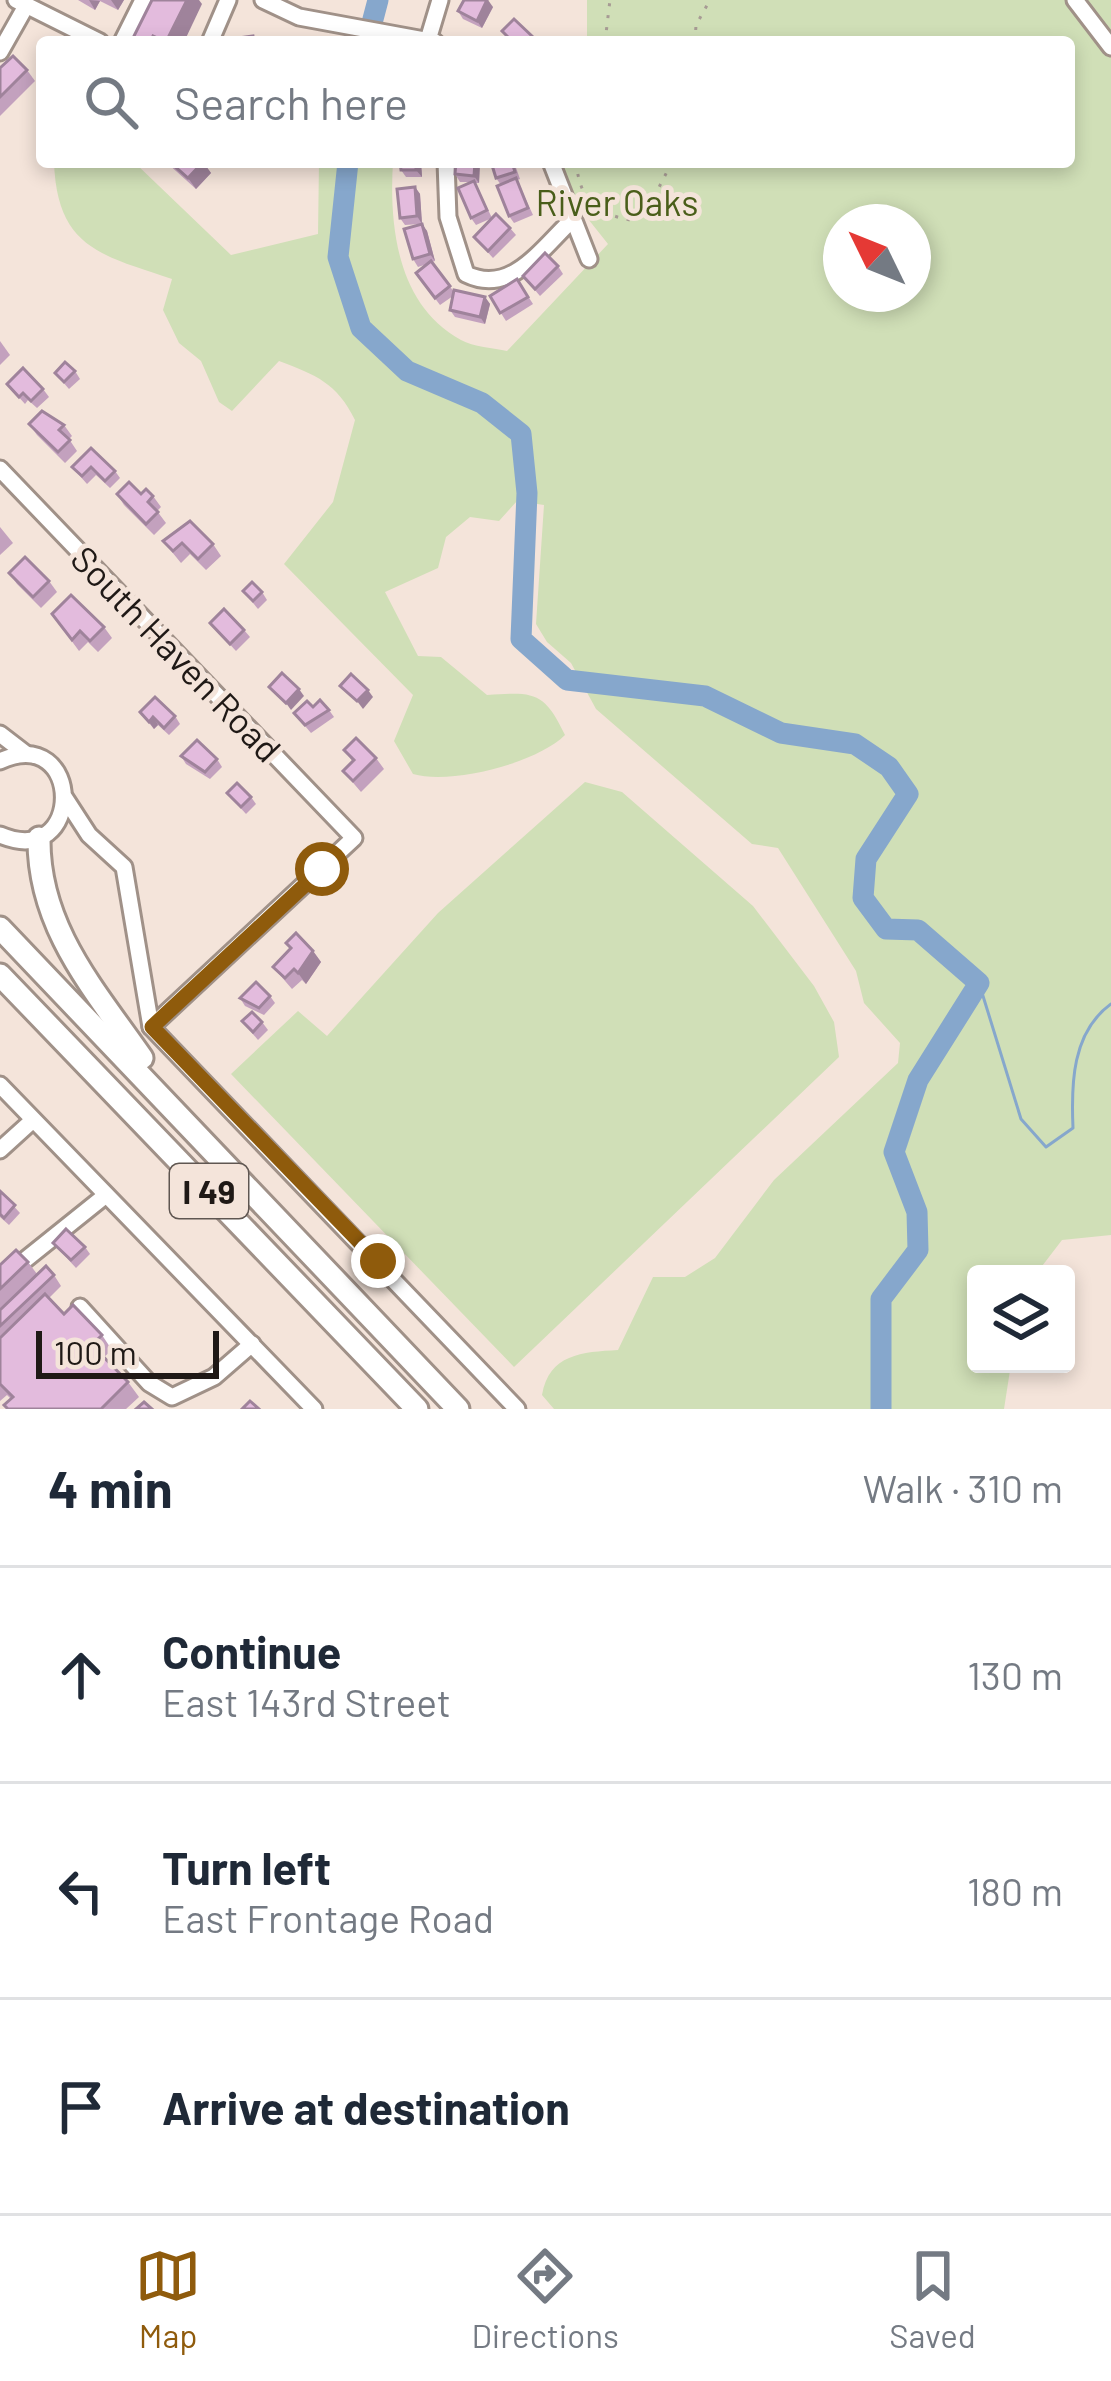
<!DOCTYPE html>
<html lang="en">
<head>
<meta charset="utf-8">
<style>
  body { margin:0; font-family:Barlow,sans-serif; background:#f2f2f3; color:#1f2937 }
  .controls { position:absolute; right:36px; bottom:36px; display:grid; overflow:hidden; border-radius:12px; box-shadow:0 6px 18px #0003 }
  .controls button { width:108px; height:108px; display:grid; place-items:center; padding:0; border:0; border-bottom:3px solid #e0e1e3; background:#fff; color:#1f2937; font:60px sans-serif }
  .compass { position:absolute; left:823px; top:204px; width:108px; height:108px; border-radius:50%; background:#fff; box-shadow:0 6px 18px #0003; rotate:313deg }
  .scale { position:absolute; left:36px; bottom:30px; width:183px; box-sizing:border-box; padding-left:12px; border:6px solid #1f1916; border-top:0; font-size:33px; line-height:42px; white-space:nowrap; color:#1f1916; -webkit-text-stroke:9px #f4e4da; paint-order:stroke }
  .stop { position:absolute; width:36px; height:36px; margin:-27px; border:9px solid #8f5b0c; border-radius:50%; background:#fff }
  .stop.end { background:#8f5b0c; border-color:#fff; box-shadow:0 3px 12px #0008 }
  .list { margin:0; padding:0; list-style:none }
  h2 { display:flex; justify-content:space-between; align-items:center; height:156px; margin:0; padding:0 48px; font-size:51px }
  h2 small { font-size:39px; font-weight:400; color:#747a83 }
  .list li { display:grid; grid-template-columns:78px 1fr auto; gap:36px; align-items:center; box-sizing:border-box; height:216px; padding:0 48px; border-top:3px solid #e0e1e3 }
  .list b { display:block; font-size:45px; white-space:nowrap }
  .list p { margin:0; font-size:39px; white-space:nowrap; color:#747a83 }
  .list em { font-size:39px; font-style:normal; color:#747a83 }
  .icon { flex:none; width:66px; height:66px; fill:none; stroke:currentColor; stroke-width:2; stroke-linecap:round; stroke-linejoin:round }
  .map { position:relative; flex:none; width:1111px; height:1409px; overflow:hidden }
  .search { position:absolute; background:#fff; box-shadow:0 6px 18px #0003; left:36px; right:36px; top:36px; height:132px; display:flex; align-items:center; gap:30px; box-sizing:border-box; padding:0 42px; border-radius:12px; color:#747a83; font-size:45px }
  .sheet { height:804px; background:#fff }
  nav { display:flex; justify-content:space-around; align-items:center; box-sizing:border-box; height:168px; border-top:3px solid #e0e1e3; background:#fff; font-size:33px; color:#747a83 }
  nav a { display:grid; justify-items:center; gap:6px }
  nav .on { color:#8f5b0c }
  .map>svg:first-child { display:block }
  .green { fill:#d0dfb7; fill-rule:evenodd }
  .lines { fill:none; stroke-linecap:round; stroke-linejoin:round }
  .stream { stroke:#86a7cc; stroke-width:3 }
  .river { stroke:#86a7cc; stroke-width:21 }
  .minor-casing { stroke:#a09188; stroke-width:21 }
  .highway-casing { stroke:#a09188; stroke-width:27 }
  .path { stroke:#a79b94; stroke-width:3; stroke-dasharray:3 9; stroke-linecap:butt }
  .minor { stroke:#fff; stroke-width:15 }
  .highway { stroke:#fff; stroke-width:21 }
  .wall { fill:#c3a1be }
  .shaded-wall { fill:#9f839b }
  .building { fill:#e3bbdd; stroke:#9f839b; stroke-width:3 }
  .route { stroke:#8f5b0c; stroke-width:15 }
  .labels { text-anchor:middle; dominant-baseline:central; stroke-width:10; stroke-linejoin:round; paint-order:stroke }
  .shield { fill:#f4e4da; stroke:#5f5651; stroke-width:3 }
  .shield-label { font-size:33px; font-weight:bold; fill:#1f1916 }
  .park-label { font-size:36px; fill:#4a5e1a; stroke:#f4e4da }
  .street-label { font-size:36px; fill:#1f1916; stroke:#f4e4da }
</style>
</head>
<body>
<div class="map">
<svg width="1111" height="1409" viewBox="0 0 1111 1409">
  <rect width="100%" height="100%" fill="#f4e4da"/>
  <!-- green -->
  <g class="green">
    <path d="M 587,0 L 1111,0 L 1111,1235 L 1062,1240 L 1036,1274 L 976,1274 L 976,1364 L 1011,1364 L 1004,1409 L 554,1409 L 542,1395 C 549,1354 582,1352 618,1350 L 653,1277 L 685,1277 L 715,1258 L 774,1180 L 898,1063 L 900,1043 L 864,1003 L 856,971 L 778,848 L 752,844 L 596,709 L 571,663 L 547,642 L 536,624 L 544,505 L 517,501 L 499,521 L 470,517 L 446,537 L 438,568 L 385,592 L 418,656 L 441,657 L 487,695 C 534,692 544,691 565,735 C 537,763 452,785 413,774 L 394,741 L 413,695 L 284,564 L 333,502 L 355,420 C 337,383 316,375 279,361 L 232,411 L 219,402 L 201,361 L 179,343 L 163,310 L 172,279 C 101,255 57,248 54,162 L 134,162 L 231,255 L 318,234 L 319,162 L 393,162 C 389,226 397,305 461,340 C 473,347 494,348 507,351 L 608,244 L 573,200 L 562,162 L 1069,162 L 1069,42 L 587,42 ZM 841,222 L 913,222 L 913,294 L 841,294 Z"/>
    <polygon points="585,782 622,792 753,906 814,986 834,1022 839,1057 514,1367 231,1074 298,1011 327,1036 438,913"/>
  </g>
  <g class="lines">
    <!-- stream -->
    <path class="stream" d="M 979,983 L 1021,1119 L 1046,1147 L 1073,1128 C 1071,1084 1072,1032 1111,1004"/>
    <!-- river -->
    <g class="river">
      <polyline points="367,42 378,0"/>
      <polyline points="348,162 338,257 361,328 407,371 482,403 521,434 527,493 521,639 567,680 705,696 781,733 855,744 889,767 908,794 866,859 863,898 886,929 918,930 979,983 918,1080 894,1152 917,1212 918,1250 881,1299 881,1409"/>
    </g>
    <defs>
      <g id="minor">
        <polyline points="16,0 100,42"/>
        <polyline points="263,0 299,17 435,42"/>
        <polyline points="1075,0 1111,47"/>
        <polyline points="428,40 440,0"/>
        <polyline points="122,42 143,0"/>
        <polyline points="210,42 228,0"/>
        <polyline points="0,52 26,6"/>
        <path d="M 446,162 L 448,217 L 466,274 C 511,296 541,249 573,219"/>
        <polyline points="551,162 589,259"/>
        <polyline points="0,469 354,838 151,1027"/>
        <polyline points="0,734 26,754"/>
        <path d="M 0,761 C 84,723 85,871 0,835"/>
        <polyline points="65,798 89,835 124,867 151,1027 517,1409"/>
        <polyline points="0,1085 314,1409"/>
        <polyline points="0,1150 33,1120"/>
        <polyline points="0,1280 106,1195"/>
        <polyline points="80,1307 149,1383 172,1397 214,1377 252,1344"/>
      </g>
      <g id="highway">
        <path d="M 39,838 C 38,927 94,989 142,1058"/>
        <polyline points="0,928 458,1409"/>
        <polyline points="0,975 417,1409"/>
      </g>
    </defs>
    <!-- minor casing -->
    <use href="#minor" class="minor-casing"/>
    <!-- highway casing -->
    <use href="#highway" class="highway-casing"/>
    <!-- path -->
    <g class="path">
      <polyline points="605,42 610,0"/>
      <polyline points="695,42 696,25 710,0"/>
      <path d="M 576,162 C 580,199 594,213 630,220 L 654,197 L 672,162"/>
    </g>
    <!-- minor -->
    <use href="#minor" class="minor"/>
    <!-- highway -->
    <use href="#highway" class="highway"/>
  </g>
  <!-- wall -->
  <g class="wall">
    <polygon points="78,0 124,0 118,10 100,1 95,10"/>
    <polygon points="493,7 482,28 463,19 458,11"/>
    <polygon points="0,68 27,70 35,81 0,116"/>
    <polygon points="166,162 203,162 211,173 196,189"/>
    <polygon points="421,162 422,177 406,177 401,170"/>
    <polygon points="456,162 480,162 479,183 475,183 492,218 510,228 516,235 493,258 474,237 492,218 476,225 471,218 471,182 460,182 455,174"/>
    <polygon points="491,162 514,162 520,179 517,180 533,215 514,223 509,216 501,185 496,178"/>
    <polygon points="415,187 420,194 422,224 427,231 435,261 432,262 454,292 485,297 490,304 485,324 455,317 450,310 453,296 440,305 416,273 427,264 418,267 413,259 420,224 405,225 400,218"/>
    <polygon points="558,266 563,274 540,296 523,276"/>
    <polygon points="517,279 533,304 506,321 490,296"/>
    <polygon points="0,341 10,355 0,365"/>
    <polygon points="75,371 80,379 69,389 55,373"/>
    <polygon points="7,384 43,389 49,397 37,408 28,400 25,404"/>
    <polygon points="29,424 64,425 72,436 69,439 77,451 65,463 37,435"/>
    <polygon points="72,467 115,471 120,478 110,488 96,475 87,484"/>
    <polygon points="117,494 153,496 161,507 157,511 166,523 154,535 124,505"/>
    <polygon points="0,527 13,543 0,555"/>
    <polygon points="163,541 213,544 221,556 206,570 190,554 181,563"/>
    <polygon points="9,573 49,581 57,592 41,608 17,584"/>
    <polygon points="243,591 262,592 267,600 258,609"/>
    <polygon points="52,614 104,627 112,638 98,652 88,642 79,651"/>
    <polygon points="210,623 244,630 250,637 236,651"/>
    <polygon points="313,707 329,710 334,717 311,733 294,713"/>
    <polygon points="140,712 175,716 180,724 169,735 158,725 154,729"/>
    <polygon points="344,750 376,758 384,769 361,792 343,771 353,762"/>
    <polygon points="181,756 217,759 222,767 210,779 186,764"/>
    <polygon points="227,793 251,797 256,804 246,814"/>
    <polygon points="286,943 313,951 321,962 306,984 302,980 292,989 273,967 290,949"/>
    <polygon points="270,996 275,1003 264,1015 245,1006 240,998"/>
    <polygon points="242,1021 262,1022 268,1030 258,1040"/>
    <polygon points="0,1191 20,1213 9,1225 0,1217"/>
    <polygon points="53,1243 85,1247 90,1254 76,1268"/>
    <polygon points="28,1262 37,1274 54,1275 61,1286 49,1298 64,1314 102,1335 112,1350 104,1357 128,1382 139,1397 126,1409 7,1409 11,1399 7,1395 0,1401 0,1265"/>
  </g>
  <!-- shaded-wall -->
  <g class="shaded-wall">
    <polygon points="89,0 100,1 95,10"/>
    <polygon points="111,0 124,0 118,10"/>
    <polygon points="187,0 199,0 202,4 184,42 166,42"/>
    <polygon points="488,0 493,7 482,28 477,21"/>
    <polygon points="203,162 211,173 196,189 188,178"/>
    <polygon points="416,162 421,162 422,177 416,170"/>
    <polygon points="475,162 480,162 479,183 474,176"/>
    <polygon points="415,187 420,194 422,224 417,216"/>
    <polygon points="422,224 427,231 435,261 430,254"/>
    <polygon points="485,297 490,304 485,324 480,317"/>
    <polygon points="299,689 304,696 291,710 286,703"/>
    <polygon points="368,690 373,697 363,709 357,701"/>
    <polygon points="153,717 158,725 154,729 149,722"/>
    <polygon points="313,951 321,962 306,984 298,973"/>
  </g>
  <!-- building -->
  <g class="building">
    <polygon points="152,0 187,0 166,42 153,36 150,42 142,42 133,38"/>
    <polygon points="464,0 487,0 477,21 458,11"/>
    <polygon points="514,19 534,38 530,42 513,42 502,31"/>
    <polygon points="253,36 254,42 231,42 231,39"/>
    <polygon points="13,56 27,70 0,97 0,68"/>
    <polygon points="170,162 203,162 188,178"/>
    <polygon points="400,162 416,162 416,170 401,170"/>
    <polygon points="456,162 475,162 474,176 455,174"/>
    <polygon points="491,162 512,162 515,172 496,178"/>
    <polygon points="516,178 528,208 509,216 497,186"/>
    <polygon points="474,181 487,210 471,218 458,188"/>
    <polygon points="415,187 417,216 400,218 397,189"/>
    <polygon points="496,214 510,228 488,251 474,237"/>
    <polygon points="422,224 430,254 413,259 404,229"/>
    <polygon points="545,253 558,266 535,289 523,276"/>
    <polygon points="431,261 450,286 435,298 416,273"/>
    <polygon points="517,279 528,297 500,313 490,296"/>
    <polygon points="454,290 485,297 480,317 450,310"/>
    <polygon points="65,362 75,371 64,382 55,373"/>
    <polygon points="23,368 43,389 31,401 23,393 19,397 7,384"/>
    <polygon points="42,411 64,425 59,430 70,440 58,452 29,424"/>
    <polygon points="91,448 115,471 105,481 91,467 82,476 72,467"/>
    <polygon points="129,482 141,494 146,489 153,496 148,502 158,512 146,524 117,494"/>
    <polygon points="190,521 213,544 198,559 182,543 173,551 163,541"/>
    <polygon points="25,557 49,581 33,597 9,573"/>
    <polygon points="252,582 262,592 253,601 243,591"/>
    <polygon points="71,595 104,627 90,641 80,631 72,640 52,614"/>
    <polygon points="224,609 244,630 230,644 210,623"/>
    <polygon points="282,673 299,689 286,703 269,687"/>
    <polygon points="351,674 368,690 357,701 340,686"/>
    <polygon points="155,697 175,716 164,728 153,717 149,722 140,712"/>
    <polygon points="320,700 329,710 305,725 294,713 307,701 313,707"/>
    <polygon points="356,738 376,758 353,781 343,771 354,760 344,750"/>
    <polygon points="197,740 217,759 205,772 181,756"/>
    <polygon points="237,783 251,797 241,807 227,793"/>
    <polygon points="296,933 313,951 298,973 294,969 285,978 273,967 291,948 286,943"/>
    <polygon points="256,982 270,996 259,1008 240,998"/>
    <polygon points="252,1012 262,1022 253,1032 242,1021"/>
    <polygon points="0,1191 15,1205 4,1218 0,1214"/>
    <polygon points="66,1229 85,1247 71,1260 53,1243"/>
    <polygon points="16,1250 28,1262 0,1289 0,1265"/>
    <polygon points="46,1266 54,1275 0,1326 0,1310"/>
    <polygon points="45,1294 64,1314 73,1305 102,1335 92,1345 128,1382 101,1409 8,1409 4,1405 13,1397 0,1384 0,1338"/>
    <polygon points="250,1401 259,1409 242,1409"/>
    <polygon points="144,1402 152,1409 136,1409"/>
  </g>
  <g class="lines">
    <!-- route -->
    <polyline class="route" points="322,869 152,1027 378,1261"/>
  </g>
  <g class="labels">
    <!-- shield labels -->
    <rect class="shield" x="170" y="1164" width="78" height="54" rx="9"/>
    <g class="shield-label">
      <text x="209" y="1191">I 49</text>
    </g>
    <!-- park labels -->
    <g class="park-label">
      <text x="617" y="201">River Oaks</text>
    </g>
    <!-- street labels -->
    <g class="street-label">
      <text transform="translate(177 653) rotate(46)">South Haven Road</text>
    </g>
  </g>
</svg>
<div class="controls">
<button><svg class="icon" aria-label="layers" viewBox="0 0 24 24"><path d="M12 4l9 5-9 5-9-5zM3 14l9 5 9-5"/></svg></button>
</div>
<svg class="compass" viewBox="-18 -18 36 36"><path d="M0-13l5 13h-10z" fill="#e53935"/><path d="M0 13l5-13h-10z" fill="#747a83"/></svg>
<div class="scale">100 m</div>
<div class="stop" style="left:322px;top:869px"></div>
<div class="stop end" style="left:378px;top:1261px"></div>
<div class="search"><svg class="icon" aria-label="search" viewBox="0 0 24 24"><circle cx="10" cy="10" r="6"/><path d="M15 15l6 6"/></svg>Search here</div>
</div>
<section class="sheet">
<h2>4 min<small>Walk · 310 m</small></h2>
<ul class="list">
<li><svg class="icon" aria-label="ahead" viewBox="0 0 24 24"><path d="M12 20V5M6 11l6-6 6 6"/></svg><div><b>Continue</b><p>East 143rd Street</p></div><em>130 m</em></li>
<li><svg class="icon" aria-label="left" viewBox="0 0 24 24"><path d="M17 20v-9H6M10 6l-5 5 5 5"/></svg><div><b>Turn left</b><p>East Frontage Road</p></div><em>180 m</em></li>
<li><svg class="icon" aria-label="arrive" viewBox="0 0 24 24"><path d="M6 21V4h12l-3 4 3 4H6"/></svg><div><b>Arrive at destination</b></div></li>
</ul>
</section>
<nav>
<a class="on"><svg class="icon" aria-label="map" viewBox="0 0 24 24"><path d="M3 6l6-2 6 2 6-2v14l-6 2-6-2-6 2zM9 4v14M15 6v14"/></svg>Map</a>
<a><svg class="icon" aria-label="directions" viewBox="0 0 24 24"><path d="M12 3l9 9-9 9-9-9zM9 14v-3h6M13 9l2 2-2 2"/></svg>Directions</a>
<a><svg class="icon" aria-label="saved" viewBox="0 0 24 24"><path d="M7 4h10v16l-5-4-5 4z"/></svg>Saved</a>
</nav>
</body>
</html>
